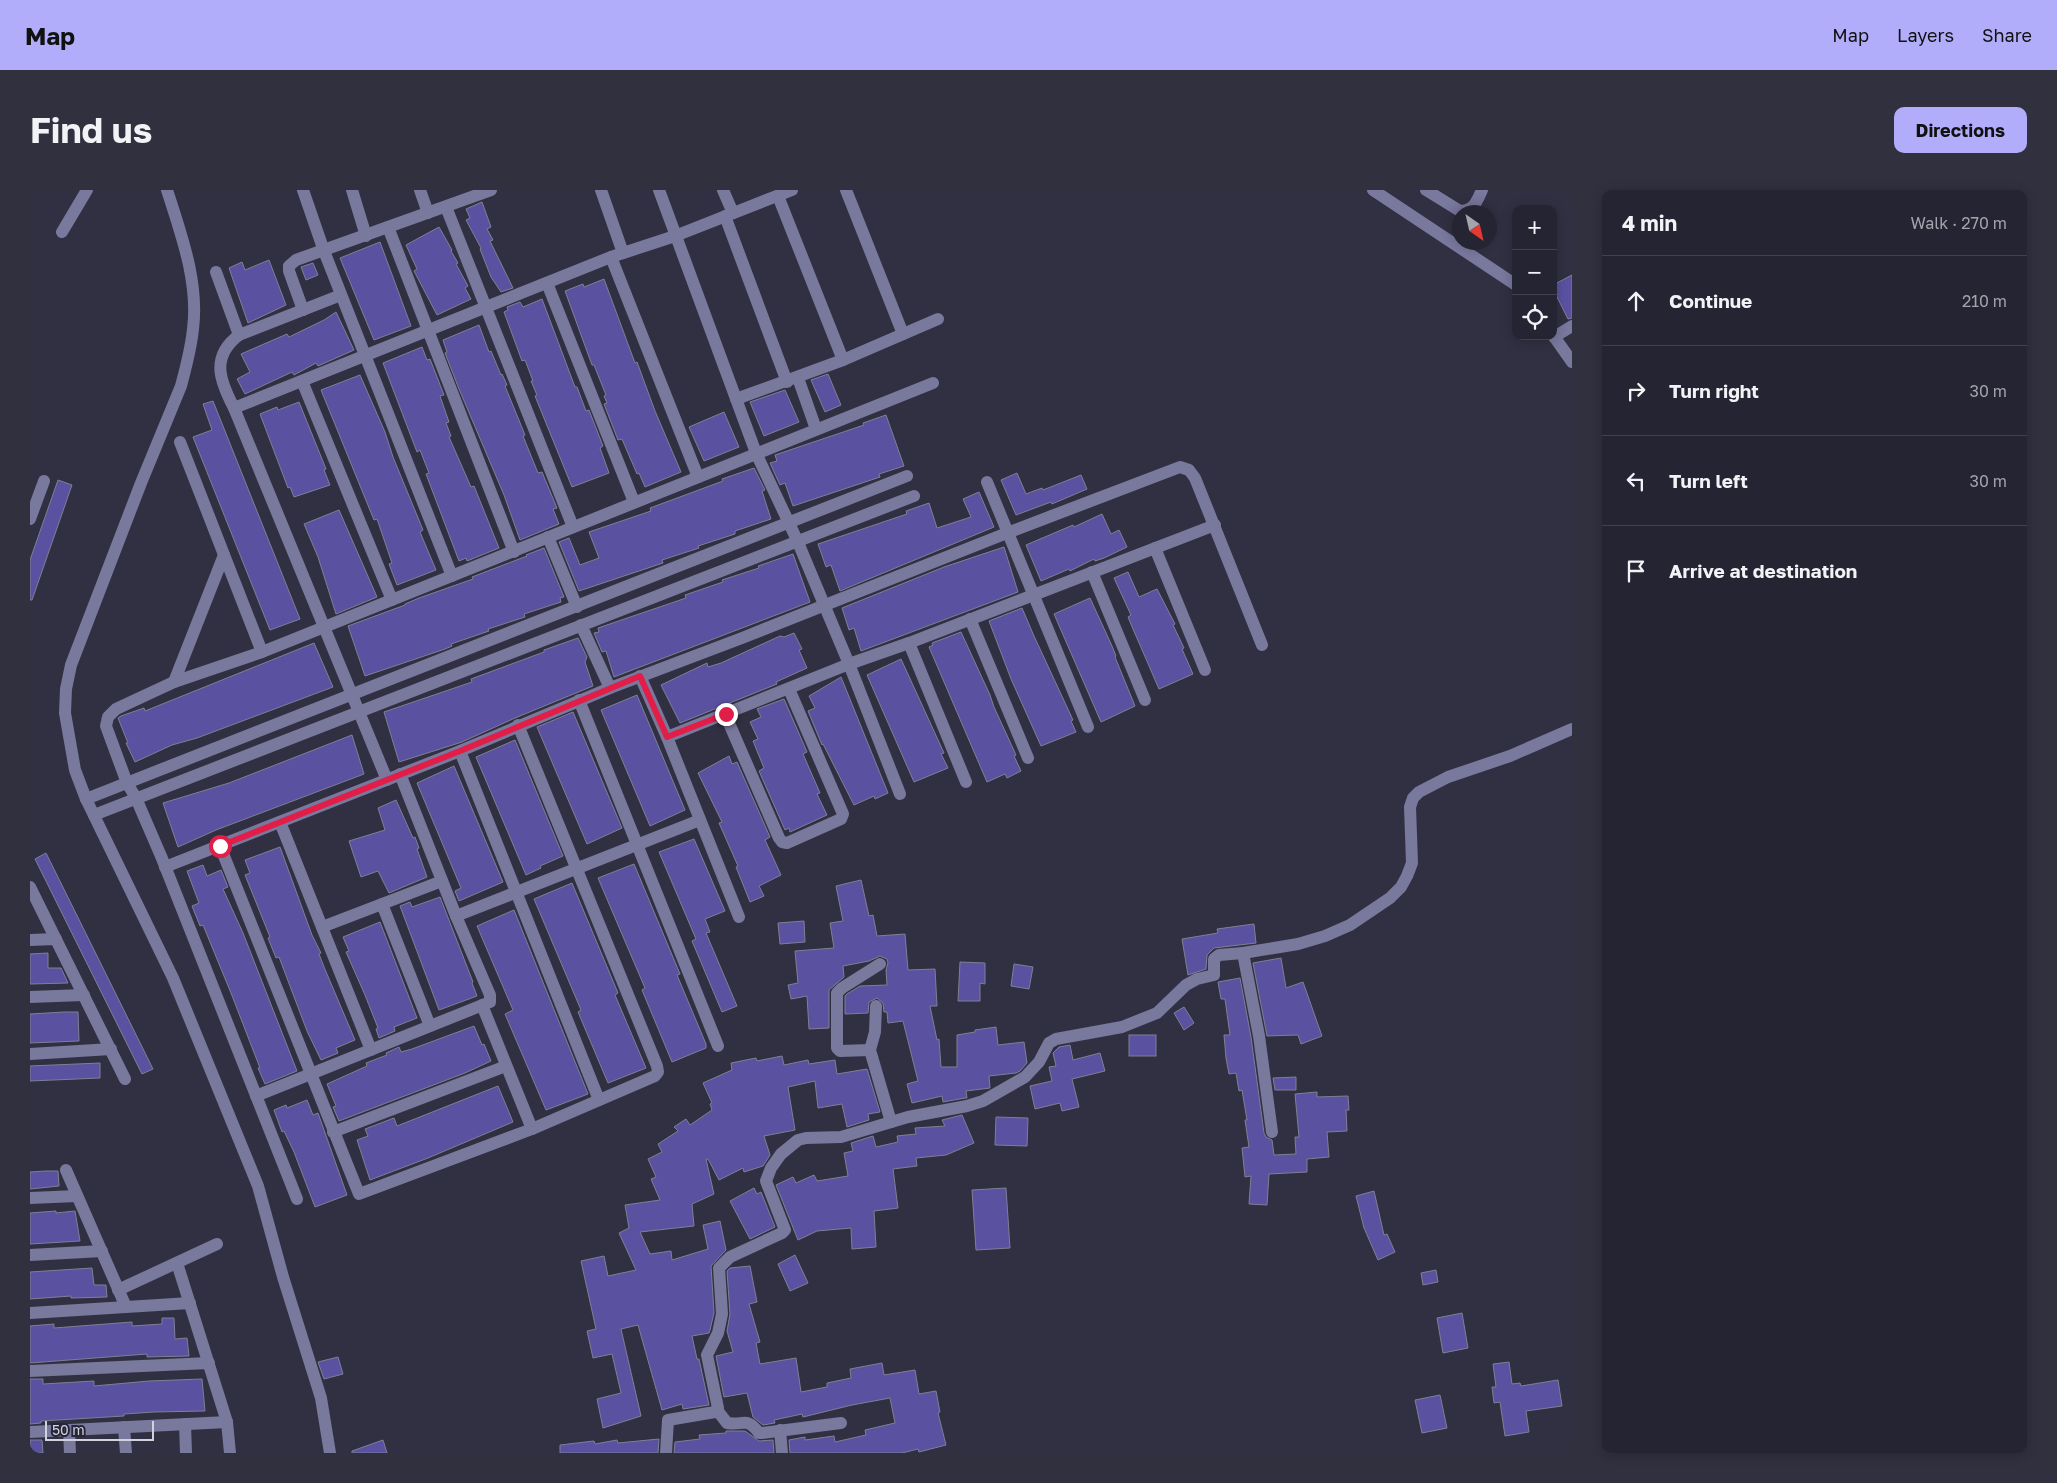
<!DOCTYPE html>
<html lang="en">
<head>
<meta charset="utf-8">
<style>
  body { margin:0; font-family:"Golos Text",sans-serif; background:#31303e; color:#f1f3f6 }
  .controls { position:absolute; right:15px; top:15px; display:grid; overflow:hidden; border-radius:10px; box-shadow:0 2px 12px #0003 }
  .controls button { width:45px; height:45px; display:grid; place-items:center; padding:0; border:0; border-bottom:1px solid #42414d; background:#252432; color:#f1f3f6; font:25px sans-serif }
  .compass { position:absolute; left:1422px; top:15px; width:45px; height:45px; border-radius:50%; background:#252432; box-shadow:0 2px 12px #0003; rotate:146deg }
  .scale { position:absolute; left:15px; bottom:12px; width:109px; box-sizing:border-box; padding-left:5px; border:2px solid #d2d2de; border-top:0; font-size:14px; line-height:18px; white-space:nowrap; color:#d2d2de; -webkit-text-stroke:4px #272638; paint-order:stroke }
  .stop { position:absolute; width:15px; height:15px; margin:-11px; border:4px solid #e11d48; border-radius:50%; background:#fff }
  .stop.end { background:#e11d48; border-color:#fff; box-shadow:0 1px 5px #0008 }
  .list { margin:0; padding:0; list-style:none }
  h2 { display:flex; justify-content:space-between; align-items:center; height:65px; margin:0; padding:0 20px; font-size:21px }
  h2 small { font-size:16px; font-weight:400; color:#a3a4ac }
  .list li { display:grid; grid-template-columns:32px 1fr auto; gap:15px; align-items:center; box-sizing:border-box; height:90px; padding:0 20px; border-top:1px solid #42414d }
  .list b { display:block; font-size:19px; white-space:nowrap }
  .list em { font-size:16px; font-style:normal; color:#a3a4ac }
  .icon { flex:none; width:28px; height:28px; fill:none; stroke:currentColor; stroke-width:2; stroke-linecap:round; stroke-linejoin:round }
  .map { position:relative; flex:none; width:1542px; height:1263px; overflow:hidden; border-radius:10px }
  header { display:flex; align-items:center; gap:30px; box-sizing:border-box; height:70px; padding:0 25px; background:#b1adfa; color:#111 }
  header strong { font-size:24px }
  nav { display:flex; gap:28px; margin-inline-start:auto; font-size:18px }
  .intro { display:flex; align-items:center; justify-content:space-between; box-sizing:border-box; height:120px; padding:0 30px }
  h1 { margin:0; font-size:35px }
  .button { padding:12px 22px; border-radius:10px; background:#b1adfa; color:#111; font-size:18px; font-weight:700 }
  main { display:flex; gap:30px; padding:0 30px }
  aside { flex:1; background:#252432; border-radius:10px; box-shadow:0 2px 12px #0003 }
  .map>svg:first-child { display:block }
  .building { fill:#5a52a1; stroke:#7f7f94 }
  .lines { fill:none; stroke-linecap:round; stroke-linejoin:round }
  .minor { stroke:#79789d; stroke-width:12 }
  .route { stroke:#e11d48; stroke-width:6 }
</style>
</head>
<body>
<header>
<strong>Map</strong>
<nav><a>Map</a><a>Layers</a><a>Share</a></nav>
</header>
<div class="intro"><h1>Find us</h1><a class="button">Directions</a></div>
<main>
<div class="map">
<svg width="1542" height="1263" viewBox="0 0 1542 1263">
  <rect width="100%" height="100%" fill="#313042"/>
  <!-- building -->
  <g class="building">
    <polygon points="452,12 461,37 457,39 463,50 460,51 483,98 471,102 461,87 450,59 451,58 436,30 440,28 436,19"/>
    <polygon points="409,37 422,60 421,61 428,73 426,74 438,96 435,98 441,109 407,125 384,81 387,79 376,55"/>
    <polygon points="350,52 381,136 344,150 310,68"/>
    <polygon points="239,70 256,115 218,133 199,78 212,72 215,80"/>
    <polygon points="283,73 288,85 276,90 271,77"/>
    <polygon points="1542,85 1542,128 1538,129 1523,99 1523,95"/>
    <polygon points="574,89 605,173 607,172 625,221 651,282 615,297 609,283 607,284 592,249 588,250 574,214 577,213 574,206 576,205 564,175 562,175 535,101 553,94 554,97"/>
    <polygon points="512,109 545,197 547,197 556,221 559,220 573,256 570,258 579,283 542,297 505,206 507,205 501,191 503,191 495,170 492,171 474,122 478,120 477,117 490,112 493,117"/>
    <polygon points="306,122 324,160 288,176 286,173 264,185 262,182 215,204 207,189 220,182 211,164 257,144 259,147 294,130"/>
    <polygon points="449,135 459,162 461,161 471,185 472,184 477,195 475,196 495,245 493,246 508,283 512,282 527,318 523,319 529,334 490,350 474,305 429,199 415,163 417,162 413,150"/>
    <polygon points="392,157 397,170 400,169 414,205 410,206 419,232 416,233 421,246 419,247 441,297 444,296 469,358 437,371 436,368 429,371 396,284 399,283 390,260 387,262 353,173"/>
    <polygon points="798,184 811,215 795,222 781,190"/>
    <polygon points="330,185 355,242 363,267 393,340 390,342 406,380 367,395 359,374 362,373 347,329 344,330 291,200"/>
    <polygon points="755,200 769,232 734,246 720,212"/>
    <polygon points="183,211 270,429 240,440 163,247 182,240 173,214"/>
    <polygon points="269,212 296,279 294,280 300,295 264,307 260,297 258,298 230,224 247,217 248,220"/>
    <polygon points="694,222 709,257 674,271 659,237"/>
    <polygon points="856,225 874,276 849,284 850,287 763,316 755,293 750,295 740,273 747,271 745,265 834,235 833,233"/>
    <polygon points="724,278 735,300 732,301 741,329 705,341 705,344 668,356 669,358 632,370 633,373 549,401 529,352 539,348 550,375 569,368 559,342 621,321 620,318 693,291 692,289"/>
    <polygon points="987,283 996,304 1012,298 1013,300 1051,285 1057,299 1022,314 1021,312 986,325 971,290"/>
    <polygon points="28,290 42,295 2,410 0,410 0,370"/>
    <polygon points="949,302 964,337 810,401 801,375 796,377 788,354 877,324 876,321 899,313 907,338 941,327 933,309"/>
    <polygon points="309,320 347,407 306,424 288,367 274,334"/>
    <polygon points="1072,324 1081,344 1089,340 1097,357 1074,368 1065,371 1064,369 1040,381 1039,379 1011,391 996,355 1043,335 1044,337"/>
    <polygon points="974,357 988,402 831,461 824,438 819,440 812,418 914,377"/>
    <polygon points="514,358 534,407 530,408 531,412 494,424 495,427 458,439 459,441 421,454 422,456 415,459 335,486 318,436 375,415 375,414 389,408 443,389 442,387 497,366 496,365"/>
    <polygon points="763,364 780,412 584,487 576,461 572,462 564,443 569,442 568,438 656,408 655,405 693,392 692,390 729,378 728,376"/>
    <polygon points="1098,382 1109,407 1127,399 1145,434 1143,435 1154,458 1152,459 1163,484 1129,499 1103,439 1098,427 1101,425 1084,388"/>
    <polygon points="1060,408 1082,456 1086,466 1085,467 1105,516 1071,532 1024,424"/>
    <polygon points="992,418 1004,446 1043,530 1041,531 1046,542 1011,556 981,489 959,431"/>
    <polygon points="931,442 960,505 964,517 986,565 984,566 991,581 977,588 975,584 957,592 899,457 903,455 902,453"/>
    <polygon points="764,443 772,459 769,460 777,478 746,492 747,494 650,533 631,495 677,473 678,477 691,473 750,446 754,447"/>
    <polygon points="548,448 557,467 555,472 563,496 485,528 432,552 369,572 354,522 442,492 441,489 514,462 514,460"/>
    <polygon points="284,453 303,497 167,548 142,555 105,572 96,553 98,553 88,528 91,526 114,518 115,521"/>
    <polygon points="871,469 914,563 911,564 918,578 884,592 837,485"/>
    <polygon points="811,487 858,603 845,609 844,606 824,615 793,554 792,555 778,521 785,518 779,506"/>
    <polygon points="607,505 655,620 620,636 571,520"/>
    <polygon points="754,509 777,562 773,564 790,603 787,604 797,625 760,642 759,638 755,640 729,581 734,578 723,551 728,549 720,532 731,527 727,519"/>
    <polygon points="543,522 592,638 557,654 507,537"/>
    <polygon points="322,545 334,584 186,640 148,657 133,613 199,593"/>
    <polygon points="485,550 533,666 510,676 511,678 496,685 446,567"/>
    <polygon points="699,566 702,574 707,572 714,588 740,647 735,650 751,685 729,696 734,706 720,712 706,677 708,676 689,633 692,632 668,583"/>
    <polygon points="424,576 473,692 429,711 425,701 431,698 387,593"/>
    <polygon points="366,610 383,648 385,647 389,658 387,659 397,687 359,703 348,681 331,687 319,651 355,640 348,618"/>
    <polygon points="664,649 695,721 675,729 680,742 676,743 707,816 692,822 662,751 666,749 629,662"/>
    <polygon points="250,657 282,745 291,763 289,764 294,777 325,850 306,858 308,863 291,870 277,841 249,767 246,768 238,748 240,747 215,685 220,683 215,670"/>
    <polygon points="16,663 123,879 112,884 5,669"/>
    <polygon points="604,674 650,784 647,785 676,854 676,858 642,872 612,800 615,798 568,688"/>
    <polygon points="173,675 177,686 191,680 198,697 193,699 213,743 267,881 235,894 228,878 230,878 201,803 173,735 170,736 162,716 169,713 157,681"/>
    <polygon points="831,690 839,726 843,725 847,746 875,744 878,780 905,779 907,816 900,816 907,850 909,849 911,877 927,877 927,845 945,842 945,840 966,837 968,855 994,852 997,873 990,881 986,883 959,886 960,898 936,901 937,908 935,908 913,912 912,906 882,913 877,894 888,891 873,831 858,833 857,822 854,822 853,813 847,808 839,812 838,823 815,824 815,806 817,804 830,796 857,795 856,780 858,773 857,769 850,766 839,771 813,776 814,787 799,800 799,838 779,839 777,806 761,809 758,795 768,793 765,761 804,758 800,733 813,731 806,696"/>
    <polygon points="542,693 588,803 585,805 616,878 578,893 548,822 551,820 504,709"/>
    <polygon points="410,707 443,792 442,793 447,806 409,820 370,716 380,712 382,717"/>
    <polygon points="484,720 558,904 516,920 475,824 483,820 447,736"/>
    <polygon points="774,731 775,752 750,754 748,733"/>
    <polygon points="350,732 387,828 364,837 365,841 349,848 346,839 348,838 335,805 316,762 319,761 313,747"/>
    <polygon points="1224,734 1226,753 1184,758 1177,765 1176,779 1158,785 1152,749 1188,743 1187,739"/>
    <polygon points="18,763 18,778 31,778 38,793 0,794 0,764"/>
    <polygon points="1251,768 1256,798 1273,792 1292,846 1271,854 1268,845 1237,846 1223,773"/>
    <polygon points="930,772 955,773 955,794 950,793 950,811 928,811"/>
    <polygon points="984,774 1003,777 999,799 981,796"/>
    <polygon points="1210,788 1221,847 1234,943 1236,947 1242,950 1244,965 1266,964 1265,947 1269,947 1265,904 1287,902 1287,907 1318,906 1319,920 1316,920 1317,941 1297,942 1299,967 1277,969 1277,982 1239,984 1237,1015 1219,1014 1221,986 1215,987 1212,958 1219,957 1215,930 1217,930 1212,900 1209,901 1206,883 1199,884 1196,868 1194,845 1200,845 1195,809 1191,809 1188,792"/>
    <polygon points="1154,817 1164,833 1154,840 1144,823"/>
    <polygon points="34,822 48,822 49,851 0,853 0,824"/>
    <polygon points="444,836 452,855 454,854 461,871 435,883 309,931 303,917 306,916 297,894 337,876 336,873 357,865 356,863 369,857 371,862 382,859"/>
    <rect x="1099" y="845" width="27" height="21"/>
    <polygon points="1040,855 1043,870 1070,863 1075,881 1042,889 1049,917 1032,921 1030,913 1005,919 1000,896 1022,891 1019,877 1026,876 1023,863 1029,857"/>
    <polygon points="752,866 754,875 778,870 779,874 805,870 807,884 837,879 850,922 838,924 839,930 817,937 812,914 788,918 785,891 758,897 765,940 734,946 740,965 733,976 714,982 713,978 689,990 678,969 676,969 684,1004 662,1014 664,1036 610,1042 620,1064 641,1061 642,1070 678,1059 673,1035 690,1031 696,1060 681,1076 684,1123 680,1140 679,1143 662,1146 667,1169 669,1169 679,1215 653,1219 652,1214 632,1220 608,1135 591,1139 611,1226 573,1238 567,1209 591,1203 582,1164 563,1168 557,1141 566,1139 551,1071 574,1066 578,1086 606,1080 589,1043 599,1038 595,1015 630,1010 621,989 626,987 618,969 632,962 628,954 648,941 644,937 656,929 660,935 682,920 680,914 682,913 673,893 702,880 701,873 726,868 727,871"/>
    <polygon points="70,873 70,888 0,891 0,876"/>
    <polygon points="1266,887 1266,900 1245,900 1243,888"/>
    <polygon points="468,896 483,932 398,968 340,990 327,950 338,946 335,939 364,928 367,936"/>
    <polygon points="277,910 283,925 288,923 317,1005 285,1017 264,962 254,941 252,942 244,920 256,915 257,918"/>
    <polygon points="932,925 944,953 916,965 886,968 887,976 863,979 868,1018 844,1021 846,1057 822,1059 821,1038 787,1041 768,1050 746,995 763,987 766,993 784,985 787,991 818,986 814,963 823,961 821,953 843,946 846,957 868,952 867,946 886,944 885,938 915,936 912,930"/>
    <polygon points="966,927 998,928 997,956 965,955"/>
    <polygon points="16,981 28,981 29,996 0,999 0,982"/>
    <polygon points="724,998 727,1004 731,1002 745,1037 720,1049 700,1011"/>
    <polygon points="976,998 980,1058 946,1060 942,1000"/>
    <polygon points="1344,1001 1354,1045 1357,1044 1365,1062 1348,1070 1334,1038 1326,1006"/>
    <polygon points="26,1021 26,1023 45,1021 50,1051 0,1054 0,1023"/>
    <polygon points="765,1065 778,1093 760,1101 748,1074"/>
    <polygon points="720,1076 727,1112 719,1114 730,1152 726,1153 730,1174 766,1168 771,1202 797,1197 797,1193 821,1188 820,1179 852,1173 854,1185 885,1180 889,1204 906,1201 910,1222 908,1223 916,1255 889,1262 888,1259 872,1263 760,1263 759,1250 775,1247 775,1250 804,1246 805,1252 836,1245 835,1240 865,1233 860,1208 822,1215 773,1227 772,1224 744,1230 745,1233 733,1235 723,1227 717,1203 694,1207 686,1166 703,1162 697,1141 700,1124 697,1081 700,1078"/>
    <polygon points="62,1078 64,1095 76,1095 77,1107 41,1108 41,1106 0,1109 0,1082"/>
    <polygon points="1406,1080 1408,1092 1393,1095 1391,1083"/>
    <polygon points="1432,1123 1438,1158 1413,1163 1407,1128"/>
    <polygon points="132,1128 144,1128 145,1149 157,1148 159,1166 117,1167 117,1164 0,1173 0,1136 24,1134 24,1138 102,1132 102,1136 132,1134"/>
    <polygon points="308,1167 313,1184 294,1189 288,1172"/>
    <polygon points="1479,1172 1482,1194 1490,1193 1491,1196 1528,1190 1532,1216 1496,1221 1499,1242 1475,1246 1470,1212 1464,1213 1462,1197 1466,1197 1463,1174"/>
    <polygon points="0,1189 13,1189 13,1194 64,1191 64,1196 119,1191 172,1189 175,1221 124,1222 94,1224 94,1226 11,1231 11,1233 0,1234"/>
    <polygon points="1410,1205 1417,1238 1392,1243 1385,1210"/>
    <polygon points="696,1241 715,1241 729,1251 743,1250 744,1263 644,1263 645,1252 670,1249 669,1245 696,1243"/>
    <polygon points="629,1249 628,1263 530,1263 530,1255 564,1251 565,1254 587,1250 588,1253"/>
    <polygon points="0,1250 12,1250 13,1263 0,1263"/>
    <polygon points="353,1250 357,1263 322,1263 322,1261"/>
  </g>
  <g class="lines">
    <!-- minor -->
    <g class="minor">
      <path d="M 137,0 C 151,44 169,92 163,139 C 161,159 156,177 151,196 L 111,293 L 41,475 L 36,499 L 35,523 L 45,580 L 56,609 L 143,788 L 228,996 L 253,1087 L 291,1208 L 300,1263"/>
      <polyline points="273,0 294,61 422,386"/>
      <polyline points="322,0 336,46"/>
      <polyline points="390,0 398,23"/>
      <polyline points="571,0 593,63"/>
      <polyline points="629,0 726,263 767,350 819,474 870,604"/>
      <polyline points="693,0 703,23"/>
      <polyline points="816,0 873,144"/>
      <polyline points="1343,0 1486,95"/>
      <path d="M 1396,0 L 1430,21 C 1444,21 1447,11 1452,0"/>
      <polyline points="748,6 813,170"/>
      <polyline points="416,17 543,337"/>
      <polyline points="695,26 757,192"/>
      <polyline points="358,37 484,362"/>
      <polyline points="32,42 57,0"/>
      <polyline points="581,67 668,287"/>
      <polyline points="186,82 209,145"/>
      <polyline points="517,93 604,312"/>
      <path d="M 311,105 L 209,145 C 180,167 190,191 204,218 L 357,590"/>
      <polyline points="273,120 259,81 259,76 266,70 461,0"/>
      <polyline points="1523,145 1542,172"/>
      <polyline points="1524,147 1542,136"/>
      <polyline points="768,188 786,239"/>
      <polyline points="272,191 362,410"/>
      <polyline points="706,209 813,170 908,129"/>
      <polyline points="204,218 581,67 645,46 762,0"/>
      <polyline points="150,252 232,462"/>
      <polyline points="957,292 1058,537"/>
      <polyline points="0,329 14,291"/>
      <polyline points="518,347 547,417"/>
      <polyline points="1125,358 1175,480"/>
      <polyline points="1062,382 1115,510"/>
      <polyline points="940,429 998,568"/>
      <polyline points="551,435 580,498"/>
      <polyline points="879,453 936,592"/>
      <polyline points="610,486 637,547 709,727"/>
      <polyline points="144,492 194,365"/>
      <polyline points="549,510 688,856"/>
      <polyline points="695,524 749,648 752,652 757,653 811,629 813,624 759,499"/>
      <polyline points="637,547 819,474 879,453 1185,335"/>
      <polyline points="430,561 569,910"/>
      <polyline points="56,609 877,286"/>
      <polyline points="64,625 884,306"/>
      <polyline points="250,632 341,860"/>
      <polyline points="190,656 329,1004 502,939 625,886 628,882 627,876 488,535"/>
      <polyline points="135,677 430,561 580,498 712,448 977,343 1150,277 1159,280 1165,288 1232,455"/>
      <polyline points="0,697 95,889"/>
      <polyline points="352,714 400,836"/>
      <polyline points="426,726 670,630"/>
      <polyline points="292,737 412,691"/>
      <polyline points="0,750 26,749"/>
      <polyline points="1213,763 1229,846 1242,942"/>
      <polyline points="0,807 54,805"/>
      <polyline points="452,815 502,939"/>
      <polyline points="846,816 845,842 840,860 861,932"/>
      <polyline points="840,860 810,861 807,858 807,803 812,798 850,774"/>
      <polyline points="0,864 81,859"/>
      <polyline points="226,906 460,812 460,805 426,726 370,584"/>
      <polyline points="303,942 476,876"/>
      <polyline points="36,980 96,1117"/>
      <polyline points="0,1008 47,1006"/>
      <polyline points="267,1009 131,666 106,608 97,593 76,536 78,527 86,519 144,492 232,462 903,193"/>
      <polyline points="0,1065 72,1061"/>
      <polyline points="147,1073 197,1232 200,1263"/>
      <polyline points="88,1100 187,1054"/>
      <polyline points="0,1123 160,1113"/>
      <polyline points="0,1181 179,1173"/>
      <path d="M 687,1220 L 697,1233 C 714,1236 716,1226 729,1243 L 732,1243 L 811,1233"/>
      <polyline points="155,1234 156,1263"/>
      <polyline points="94,1237 96,1263"/>
      <polyline points="39,1240 40,1263"/>
      <polyline points="750,1240 752,1263"/>
      <polyline points="0,1242 197,1232"/>
      <polyline points="636,1263 638,1230 685,1222 688,1218 677,1165 688,1143 692,1124 689,1078 700,1067 752,1043 755,1040 736,991 741,978 751,964 768,950 776,948 811,947 878,927 937,916 953,911 995,887 1009,872 1019,853 1026,849 1092,837 1127,823 1156,795 1167,789 1184,785 1184,769 1189,765 1213,763 1268,754 1295,746 1320,735 1360,708 1371,697 1377,686 1382,673 1380,617 1383,608 1389,602 1418,587 1480,566 1542,539"/>
    </g>
  </g>
  <g class="lines">
    <!-- route -->
    <polyline class="route" points="190,656 430,561 610,486 637,547 696,524"/>
  </g>
</svg>
<div class="controls">
<button>+</button>
<button>−</button>
<button><svg class="icon" aria-label="locate" viewBox="0 0 24 24"><circle cx="12" cy="12" r="6"/><path d="M12 2v4M12 18v4M2 12h4M18 12h4"/></svg></button>
</div>
<svg class="compass" viewBox="-18 -18 36 36"><path d="M0-13l5 13h-10z" fill="#e53935"/><path d="M0 13l5-13h-10z" fill="#a3a4ac"/></svg>
<div class="scale">50 m</div>
<div class="stop" style="left:190px;top:656px"></div>
<div class="stop end" style="left:696px;top:524px"></div>
</div>
<aside>
<h2>4 min<small>Walk · 270 m</small></h2>
<ul class="list">
<li><svg class="icon" aria-label="ahead" viewBox="0 0 24 24"><path d="M12 20V5M6 11l6-6 6 6"/></svg><div><b>Continue</b></div><em>210 m</em></li>
<li><svg class="icon" aria-label="right" viewBox="0 0 24 24"><path d="M7 20v-9h11M14 6l5 5-5 5"/></svg><div><b>Turn right</b></div><em>30 m</em></li>
<li><svg class="icon" aria-label="left" viewBox="0 0 24 24"><path d="M17 20v-9H6M10 6l-5 5 5 5"/></svg><div><b>Turn left</b></div><em>30 m</em></li>
<li><svg class="icon" aria-label="arrive" viewBox="0 0 24 24"><path d="M6 21V4h12l-3 4 3 4H6"/></svg><div><b>Arrive at destination</b></div></li>
</ul>
</aside>
</main>
</body>
</html>
